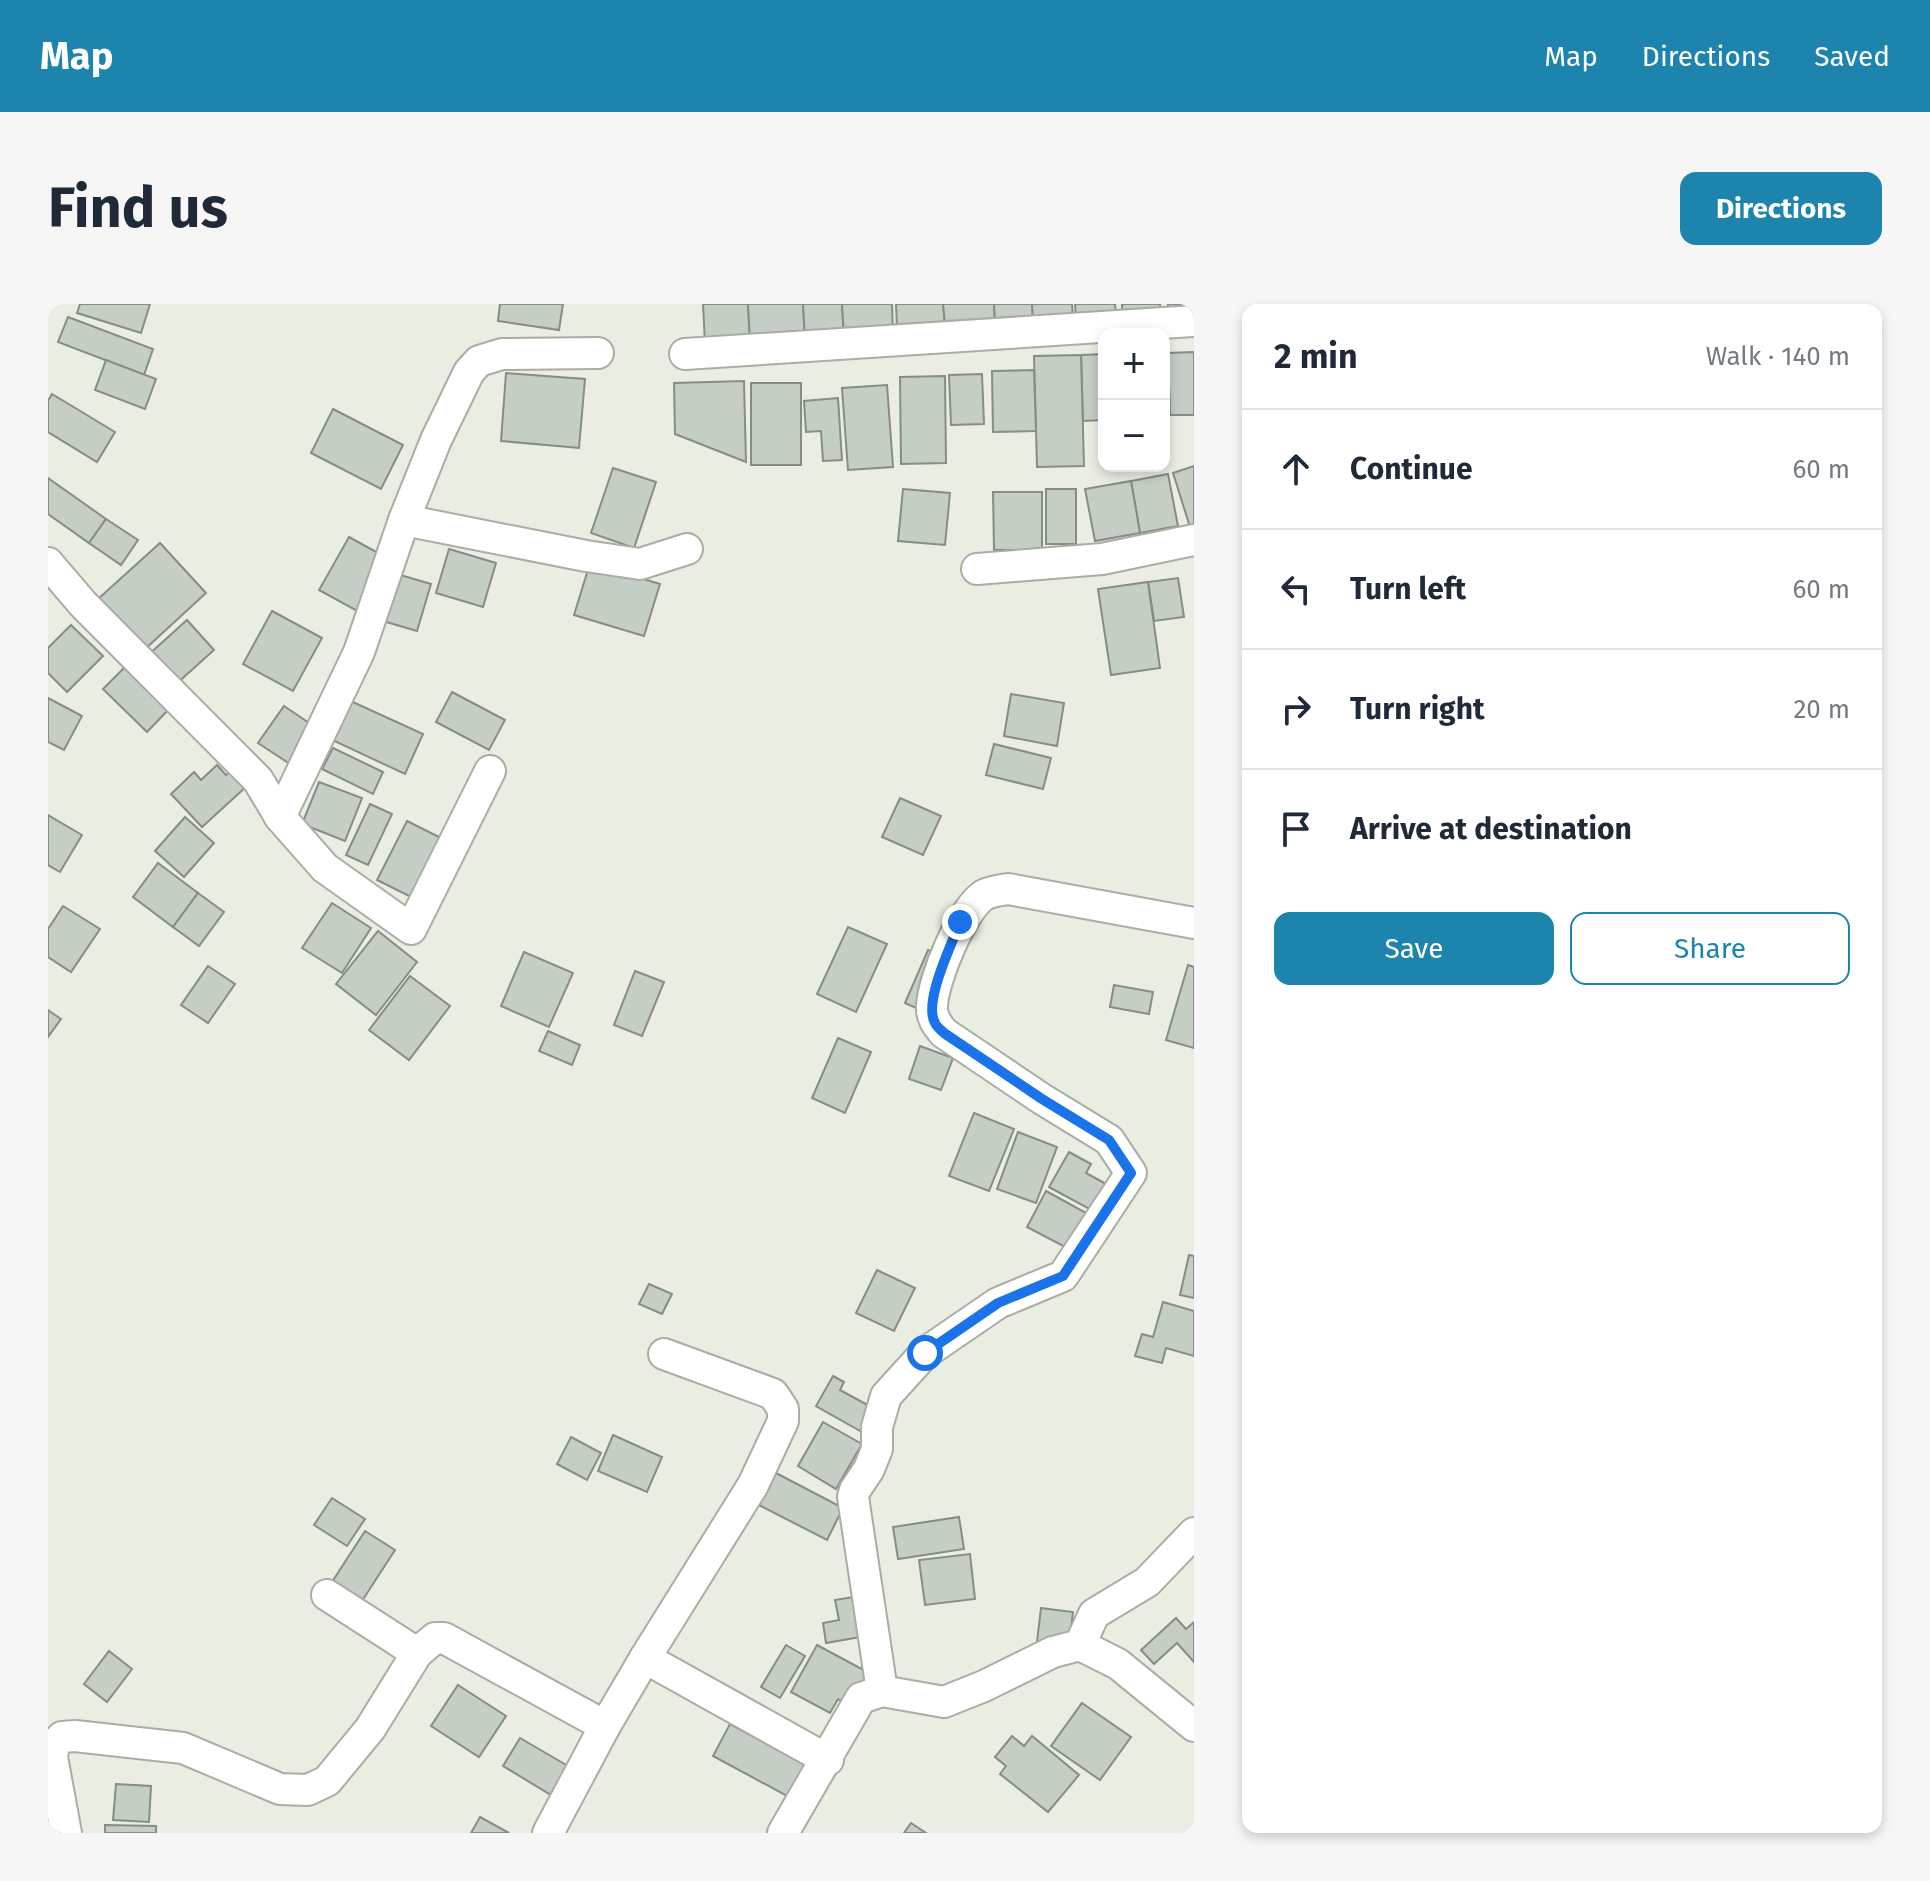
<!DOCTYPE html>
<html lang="en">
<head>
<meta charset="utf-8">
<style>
  body { margin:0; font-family:"Fira Sans",sans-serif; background:#f6f6f7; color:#1f2937 }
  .controls { position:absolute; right:24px; top:24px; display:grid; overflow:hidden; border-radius:16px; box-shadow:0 4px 12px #0003 }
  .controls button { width:72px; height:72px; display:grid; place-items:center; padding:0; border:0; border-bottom:2px solid #e0e1e3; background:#fff; color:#1f2937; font:40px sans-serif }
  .stop { position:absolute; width:24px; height:24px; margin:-18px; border:6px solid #1a73e8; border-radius:50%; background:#fff }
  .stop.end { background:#1a73e8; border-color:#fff; box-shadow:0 2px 8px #0008 }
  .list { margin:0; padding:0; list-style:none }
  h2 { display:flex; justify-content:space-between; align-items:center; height:104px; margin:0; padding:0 32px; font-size:34px }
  h2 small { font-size:26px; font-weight:400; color:#747a83 }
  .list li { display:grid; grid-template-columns:52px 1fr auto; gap:24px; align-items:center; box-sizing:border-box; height:120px; padding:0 32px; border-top:2px solid #e0e1e3 }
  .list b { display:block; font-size:30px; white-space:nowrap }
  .list em { font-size:26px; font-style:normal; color:#747a83 }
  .actions { display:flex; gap:16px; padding:24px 32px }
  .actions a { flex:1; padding:18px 0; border:2px solid #1c84ad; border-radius:16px; text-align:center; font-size:28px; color:#1c84ad }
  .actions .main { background:#1c84ad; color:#fff }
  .icon { flex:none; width:44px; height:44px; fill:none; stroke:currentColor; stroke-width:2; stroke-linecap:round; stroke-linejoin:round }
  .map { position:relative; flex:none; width:1146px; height:1529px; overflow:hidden; border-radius:16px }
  header { display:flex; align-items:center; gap:48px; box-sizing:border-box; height:112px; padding:0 40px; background:#1c84ad; color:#fff }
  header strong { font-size:38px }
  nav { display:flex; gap:44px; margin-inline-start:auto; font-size:28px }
  .intro { display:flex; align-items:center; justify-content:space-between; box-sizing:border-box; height:192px; padding:0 48px }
  h1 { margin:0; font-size:56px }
  .button { padding:20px 36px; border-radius:16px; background:#1c84ad; color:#fff; font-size:28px; font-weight:700 }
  main { display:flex; gap:48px; padding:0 48px }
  aside { flex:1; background:#fff; border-radius:16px; box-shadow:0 4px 12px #0003 }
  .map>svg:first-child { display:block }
  .building { fill:#c5cec4; stroke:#858d84; stroke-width:2 }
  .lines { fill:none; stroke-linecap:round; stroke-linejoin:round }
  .street-casing { stroke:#a9ada2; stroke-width:34 }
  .street { stroke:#fff; stroke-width:30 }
  .route { stroke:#1a73e8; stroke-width:10 }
</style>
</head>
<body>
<header>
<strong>Map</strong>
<nav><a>Map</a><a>Directions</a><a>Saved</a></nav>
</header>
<div class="intro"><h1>Find us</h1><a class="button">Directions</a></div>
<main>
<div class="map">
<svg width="1146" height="1529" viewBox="0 0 1146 1529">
  <rect width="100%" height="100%" fill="#eaeee2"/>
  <!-- building -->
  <g class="building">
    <polygon points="32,0 102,0 93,29 29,9"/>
    <polygon points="452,0 515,0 511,26 450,17"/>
    <polygon points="655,0 700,0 702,37 657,40"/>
    <polygon points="700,0 755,0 757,35 702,37"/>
    <polygon points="755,0 794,0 796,33 757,35"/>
    <polygon points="794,0 844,0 845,30 796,33"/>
    <polygon points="848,0 895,0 897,21 849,24"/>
    <polygon points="895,0 946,0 947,18 897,21"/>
    <polygon points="946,0 984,0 985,16 947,18"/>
    <polygon points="984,0 1024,0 1025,14 985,16"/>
    <polygon points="1027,0 1067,0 1068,10 1028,13"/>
    <polygon points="1074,0 1112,0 1113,11 1074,12"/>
    <rect x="1120" y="0" width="26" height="4"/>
    <polygon points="20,13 105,45 96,71 10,38"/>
    <polygon points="1146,48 1146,111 1122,111 1120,49"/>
    <polygon points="1116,49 1120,49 1122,111 1116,111"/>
    <polygon points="1056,50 1056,116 1035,117 1033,51"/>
    <polygon points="1033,51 1036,162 989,163 986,52"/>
    <polygon points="58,56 108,75 97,105 47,86"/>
    <polygon points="986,66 988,127 945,128 944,67"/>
    <polygon points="458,69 537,75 531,144 453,137"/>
    <polygon points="934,70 936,120 903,121 901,71"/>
    <polygon points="897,72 898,159 853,160 852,73"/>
    <polygon points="696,77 698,158 627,130 626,79"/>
    <rect x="703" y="79" width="50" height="82"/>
    <polygon points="839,81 845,163 800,166 794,84"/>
    <polygon points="4,90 67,128 49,158 0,128 0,97"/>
    <polygon points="790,94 794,156 775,157 773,127 758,128 756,97"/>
    <polygon points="285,105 355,141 333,185 263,149"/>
    <polygon points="1146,162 1146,222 1142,223 1125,169"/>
    <polygon points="565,164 608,178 586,244 543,229"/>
    <polygon points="1120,170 1130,222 1092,229 1083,177"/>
    <polygon points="0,174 58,215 41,239 0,210"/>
    <polygon points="1083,177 1092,229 1047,237 1037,185"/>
    <polygon points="855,185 902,189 897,241 850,237"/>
    <rect x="998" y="185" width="30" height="55"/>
    <polygon points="945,188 994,188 994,246 946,246"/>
    <polygon points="58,215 90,236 73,261 41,239"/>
    <polygon points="301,233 341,255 311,308 271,286"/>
    <polygon points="112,239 158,289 96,346 50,295"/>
    <polygon points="401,245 448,259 435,303 388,289"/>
    <polygon points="542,259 612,280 596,332 526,311"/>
    <polygon points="342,268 383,280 369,327 328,315"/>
    <polygon points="1130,274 1136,313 1106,317 1100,278"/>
    <polygon points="1100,278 1112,364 1063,371 1050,285"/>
    <polygon points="224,307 274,334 245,387 195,360"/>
    <polygon points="139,316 166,346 126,382 99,352"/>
    <polygon points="23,321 55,352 19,388 0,369 0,344"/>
    <polygon points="79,361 123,403 99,428 55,385"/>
    <polygon points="404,388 457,416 441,446 388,418"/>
    <polygon points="963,390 1016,399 1009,442 956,432"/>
    <polygon points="0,394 34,412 16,446 0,438"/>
    <polygon points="296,394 375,430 357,470 278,433"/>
    <polygon points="236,402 267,423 242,460 210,439"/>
    <polygon points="946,440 1003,454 995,485 938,471"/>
    <polygon points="285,444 335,468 325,490 274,465"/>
    <polygon points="169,461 178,471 184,466 199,482 154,523 123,490 146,468 153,476"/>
    <polygon points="271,478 314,494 297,537 254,520"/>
    <polygon points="852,494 893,512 875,551 834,533"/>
    <polygon points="322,500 344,510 320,561 298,551"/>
    <polygon points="0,511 34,531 12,568 0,561"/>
    <polygon points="137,513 166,539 136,573 107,547"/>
    <polygon points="359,517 393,534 363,593 329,576"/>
    <polygon points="110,559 150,589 125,623 85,593"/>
    <polygon points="150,589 176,608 151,642 125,623"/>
    <polygon points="284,599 323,624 294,669 254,644"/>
    <polygon points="15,602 52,625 23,668 0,653 0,625"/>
    <polygon points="800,623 839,640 808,708 769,690"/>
    <polygon points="330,627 369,658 328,711 288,680"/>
    <polygon points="880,646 893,651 870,705 857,699"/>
    <polygon points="476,648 525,669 501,723 453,702"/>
    <polygon points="1140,661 1146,663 1146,744 1118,736"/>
    <polygon points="160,662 187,680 160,719 133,701"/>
    <polygon points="587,667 616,678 594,732 566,721"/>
    <polygon points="362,672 402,702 361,756 321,726"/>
    <polygon points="1066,681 1105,688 1101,710 1062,703"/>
    <polygon points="0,706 13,715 0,733"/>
    <polygon points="500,727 532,741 524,761 491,747"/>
    <polygon points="790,734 823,748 797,809 764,794"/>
    <polygon points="872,742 905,754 893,786 861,775"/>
    <polygon points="926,809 966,825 941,887 901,872"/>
    <polygon points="970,828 1009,843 988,899 949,885"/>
    <polygon points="1021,848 1043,860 1038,869 1060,881 1045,907 1001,883"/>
    <polygon points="998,887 1038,909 1019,944 979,923"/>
    <polygon points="1141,951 1146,952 1146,994 1132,991"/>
    <polygon points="829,966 867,984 846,1027 808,1009"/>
    <polygon points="601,980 624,990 614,1010 591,1000"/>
    <polygon points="1115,998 1146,1007 1146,1052 1118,1044 1114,1059 1087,1052 1094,1030 1105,1033"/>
    <polygon points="785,1072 796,1078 792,1086 825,1104 812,1127 768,1102"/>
    <polygon points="775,1118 814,1140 788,1185 750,1162"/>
    <polygon points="565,1131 614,1153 599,1188 550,1167"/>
    <polygon points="523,1133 553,1149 539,1176 509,1160"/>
    <polygon points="726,1168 795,1204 779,1236 709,1200"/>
    <polygon points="284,1194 317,1215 299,1242 266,1221"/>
    <polygon points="911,1213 916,1245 850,1255 845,1223"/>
    <polygon points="317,1227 347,1246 314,1297 284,1278"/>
    <polygon points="922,1250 927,1295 877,1301 871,1256"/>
    <polygon points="818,1291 824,1331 778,1339 775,1319 791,1316 787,1296"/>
    <polygon points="993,1304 1025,1308 1021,1343 989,1338"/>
    <polygon points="1128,1314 1138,1325 1146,1318 1146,1358 1129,1339 1106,1360 1093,1346"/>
    <polygon points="738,1341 757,1352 732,1394 713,1383"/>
    <polygon points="769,1341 823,1370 805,1403 790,1395 782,1409 743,1388"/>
    <polygon points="61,1347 84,1365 59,1398 36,1380"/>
    <polygon points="410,1381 458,1412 431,1453 383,1422"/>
    <polygon points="1034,1399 1083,1433 1052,1476 1003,1442"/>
    <polygon points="682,1420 758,1461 741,1493 665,1452"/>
    <polygon points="964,1432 976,1442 984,1432 1031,1471 1000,1508 952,1470 958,1462 947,1453"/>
    <polygon points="472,1434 520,1462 503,1491 455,1462"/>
    <polygon points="68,1480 103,1482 101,1518 65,1516"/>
    <polygon points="432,1513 461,1529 423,1529"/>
    <polygon points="863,1519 878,1529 856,1529"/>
    <polygon points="57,1521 108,1522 108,1529 57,1529"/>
  </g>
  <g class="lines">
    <defs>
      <g id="street">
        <polyline points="637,50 1146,17"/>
        <polyline points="356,216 538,252 592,260 639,245"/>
        <polyline points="0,259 35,300 210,476 232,513 277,564 363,625 442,467"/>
        <polyline points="929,265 1054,255 1146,236"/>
        <polyline points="232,513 311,348 356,216 388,136 421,68 431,57 454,50 550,49"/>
        <polyline points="279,1291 369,1349"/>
        <polyline points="1032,1341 1046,1310 1099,1278 1146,1229"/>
        <polyline points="597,1354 705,1181 735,1117 735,1105 725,1090 616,1050"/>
        <path d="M 834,1387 L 805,1193 L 807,1186 L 821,1165 L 829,1145 L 829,1123 L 838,1092 L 877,1049 L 950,999 L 1015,972 L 1083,869 L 1061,836 L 994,795 L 896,729 C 889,721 883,713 884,702 C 885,676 914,605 936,591 C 943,587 953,586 960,585 L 1146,619"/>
        <polyline points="18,1529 4,1453 6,1441 14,1433 27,1432 135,1444 232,1485 260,1486 279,1477 322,1425 369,1349 387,1334 396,1334 557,1422"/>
        <polyline points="500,1529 557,1422 597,1354 780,1456"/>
        <polyline points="735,1529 813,1394 834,1387 896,1398 936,1382 1005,1348 1032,1341 1070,1360 1146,1422"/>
      </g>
    </defs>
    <!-- street casing -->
    <use href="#street" class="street-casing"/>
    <!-- street -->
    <use href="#street" class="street"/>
  </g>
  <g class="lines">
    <!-- route -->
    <path class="route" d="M 877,1049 L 950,999 L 1015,972 L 1083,869 L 1061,836 L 994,795 L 896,729 C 893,726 889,723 887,719 C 875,698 904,640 912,618"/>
  </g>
</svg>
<div class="controls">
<button>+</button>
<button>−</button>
</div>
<div class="stop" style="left:877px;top:1049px"></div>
<div class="stop end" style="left:912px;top:618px"></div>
</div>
<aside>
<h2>2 min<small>Walk · 140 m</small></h2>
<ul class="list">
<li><svg class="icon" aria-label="ahead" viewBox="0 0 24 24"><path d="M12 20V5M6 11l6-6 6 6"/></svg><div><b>Continue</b></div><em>60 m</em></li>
<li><svg class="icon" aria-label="left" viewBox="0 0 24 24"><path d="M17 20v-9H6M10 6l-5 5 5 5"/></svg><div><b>Turn left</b></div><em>60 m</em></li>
<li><svg class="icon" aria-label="right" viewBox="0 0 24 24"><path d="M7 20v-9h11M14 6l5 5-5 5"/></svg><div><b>Turn right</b></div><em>20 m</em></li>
<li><svg class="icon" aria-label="arrive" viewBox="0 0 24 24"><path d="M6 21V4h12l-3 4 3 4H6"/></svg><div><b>Arrive at destination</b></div></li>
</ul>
<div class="actions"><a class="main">Save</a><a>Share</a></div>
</aside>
</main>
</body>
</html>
